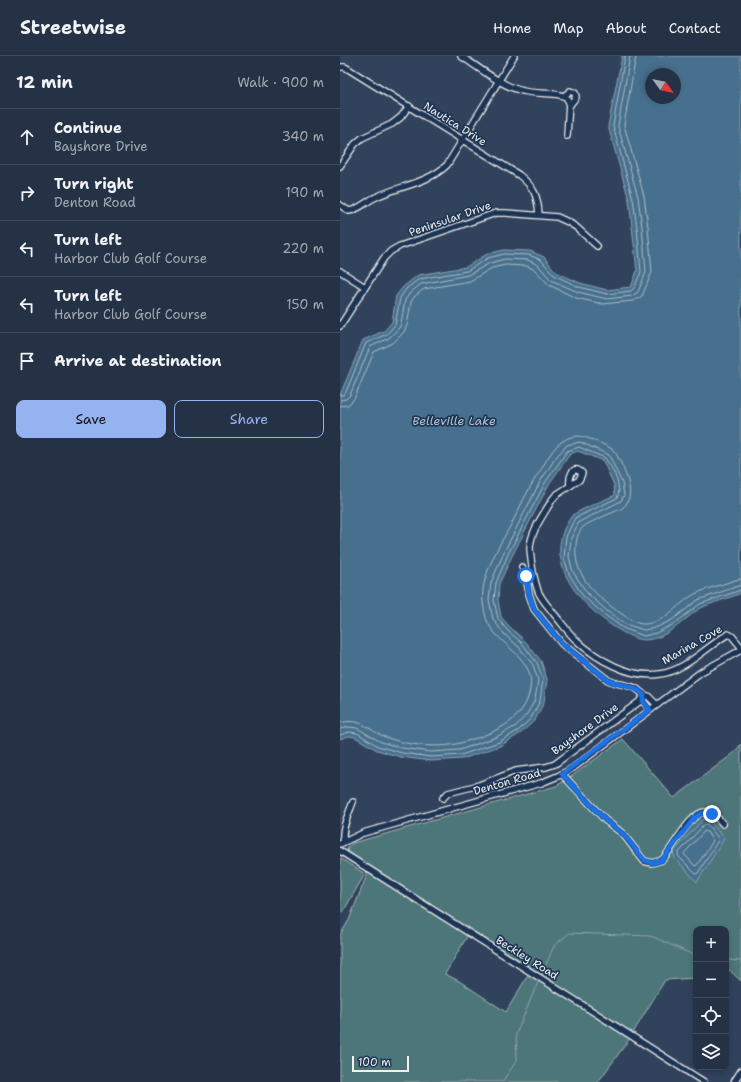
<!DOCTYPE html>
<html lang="en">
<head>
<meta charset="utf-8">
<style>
  body { margin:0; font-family:"Shantell Sans",sans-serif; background:#313e51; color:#f1f3f6 }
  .controls { position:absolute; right:12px; bottom:12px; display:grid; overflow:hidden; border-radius:8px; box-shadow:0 2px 6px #0003 }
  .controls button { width:36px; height:36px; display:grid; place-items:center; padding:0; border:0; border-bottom:1px solid #424d5f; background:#253246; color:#f1f3f6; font:20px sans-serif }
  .compass { position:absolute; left:305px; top:12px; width:36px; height:36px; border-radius:50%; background:#253246; box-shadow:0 2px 6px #0003; rotate:123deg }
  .scale { position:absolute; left:12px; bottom:10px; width:57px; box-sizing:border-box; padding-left:4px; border:2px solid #f4f1e8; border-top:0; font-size:11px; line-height:14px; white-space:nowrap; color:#f4f1e8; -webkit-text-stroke:3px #1d3557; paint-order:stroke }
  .stop { position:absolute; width:12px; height:12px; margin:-9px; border:3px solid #1a73e8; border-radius:50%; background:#fff }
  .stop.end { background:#1a73e8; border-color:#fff; box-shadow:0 1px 4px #0008 }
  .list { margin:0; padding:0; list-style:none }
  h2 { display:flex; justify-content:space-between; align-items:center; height:52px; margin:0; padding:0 16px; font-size:17px }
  h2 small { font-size:13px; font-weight:400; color:#a3aab3 }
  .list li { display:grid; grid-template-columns:26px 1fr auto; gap:12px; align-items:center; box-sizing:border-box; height:56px; padding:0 16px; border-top:1px solid #424d5f }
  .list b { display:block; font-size:15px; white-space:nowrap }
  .list p { margin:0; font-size:13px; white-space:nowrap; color:#a3aab3 }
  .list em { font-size:13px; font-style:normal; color:#a3aab3 }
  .actions { display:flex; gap:8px; padding:12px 16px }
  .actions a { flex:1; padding:9px 0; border:1px solid #95b2f1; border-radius:8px; text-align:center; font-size:14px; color:#95b2f1 }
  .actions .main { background:#95b2f1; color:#111 }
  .icon { flex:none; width:22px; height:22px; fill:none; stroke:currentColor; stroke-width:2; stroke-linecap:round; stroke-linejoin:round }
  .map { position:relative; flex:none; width:401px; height:1026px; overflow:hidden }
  header { display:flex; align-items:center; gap:24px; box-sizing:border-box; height:56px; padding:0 20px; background:#253246; border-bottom:1px solid #424d5f }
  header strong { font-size:19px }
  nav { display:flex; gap:22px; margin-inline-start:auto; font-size:14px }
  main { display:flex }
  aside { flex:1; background:#253246 }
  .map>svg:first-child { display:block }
  .green { fill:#4e767a; stroke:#a1b4b1; fill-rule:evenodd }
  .water { fill:#46708e; stroke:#8ca4b2; fill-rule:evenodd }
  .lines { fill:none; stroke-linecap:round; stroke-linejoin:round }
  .shore { stroke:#aebdc4; stroke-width:1 }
  .stream { stroke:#8ca4b2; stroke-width:1 }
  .minor-casing { stroke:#f4f1e8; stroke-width:8 }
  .minor { stroke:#1d3557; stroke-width:5.5 }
  .route { stroke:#1a73e8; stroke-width:5 }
  .labels { text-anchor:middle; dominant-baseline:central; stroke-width:3.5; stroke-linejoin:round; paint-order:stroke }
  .street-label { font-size:11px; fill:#f4f1e8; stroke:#1d3557 }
  .water-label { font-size:12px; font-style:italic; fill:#b7c4c8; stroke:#1d3557 }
</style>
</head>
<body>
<header>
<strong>Streetwise</strong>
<nav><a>Home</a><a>Map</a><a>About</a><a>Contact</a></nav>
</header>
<main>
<aside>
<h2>12 min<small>Walk · 900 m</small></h2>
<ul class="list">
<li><svg class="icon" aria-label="ahead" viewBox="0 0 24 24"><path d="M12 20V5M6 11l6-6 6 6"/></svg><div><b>Continue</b><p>Bayshore Drive</p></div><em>340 m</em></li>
<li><svg class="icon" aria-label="right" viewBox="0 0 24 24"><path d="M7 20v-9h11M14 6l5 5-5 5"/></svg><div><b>Turn right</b><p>Denton Road</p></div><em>190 m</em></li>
<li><svg class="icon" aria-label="left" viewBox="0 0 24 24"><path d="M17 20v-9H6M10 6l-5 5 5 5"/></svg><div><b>Turn left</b><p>Harbor Club Golf Course</p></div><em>220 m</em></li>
<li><svg class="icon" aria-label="left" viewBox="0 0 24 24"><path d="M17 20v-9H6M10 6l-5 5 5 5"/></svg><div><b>Turn left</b><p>Harbor Club Golf Course</p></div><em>150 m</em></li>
<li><svg class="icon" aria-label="arrive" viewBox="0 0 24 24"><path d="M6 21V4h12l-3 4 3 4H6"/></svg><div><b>Arrive at destination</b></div></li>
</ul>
<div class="actions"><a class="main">Save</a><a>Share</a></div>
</aside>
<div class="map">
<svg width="401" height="1026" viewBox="0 0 401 1026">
  <rect width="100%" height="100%" fill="#31425d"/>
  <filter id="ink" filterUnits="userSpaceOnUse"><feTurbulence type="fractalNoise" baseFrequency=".025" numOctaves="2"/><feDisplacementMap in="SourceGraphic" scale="8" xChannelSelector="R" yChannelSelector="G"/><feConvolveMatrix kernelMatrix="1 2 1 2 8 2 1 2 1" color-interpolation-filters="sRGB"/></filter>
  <g filter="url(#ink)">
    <!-- green -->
    <g class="green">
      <path d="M 283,683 L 334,742 L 394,697 L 401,688 L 401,925 L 386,911 L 386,873 L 356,873 L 356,920 L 355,922 L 325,924 L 288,985 L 258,1026 L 0,1026 L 0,879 L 9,864 L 30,811 L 8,796 L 7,792 L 13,787 L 216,730 L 232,720 ZM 131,874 L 192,912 L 166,956 L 119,925 L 105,918 Z"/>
      <polygon points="0,802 25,818 3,856 0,854"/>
    </g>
    <!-- water -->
    <g class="water">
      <path d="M 282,0 L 401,0 L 401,537 C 390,542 371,547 361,552 C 343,563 327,584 304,584 C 294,584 279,574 271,569 C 237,545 201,503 231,461 C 235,455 267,443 275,439 L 274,429 L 263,405 L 238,395 L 230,398 L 209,428 L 172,500 L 159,528 L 158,544 L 161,561 L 171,572 L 185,585 L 201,605 L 207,623 L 204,646 L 195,664 L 181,677 L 160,690 L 122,703 L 91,705 L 61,701 L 37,694 L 15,681 L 9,680 L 0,683 L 0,339 L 23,284 L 44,275 L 52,266 L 56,240 L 63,231 L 78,219 L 126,211 L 147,198 L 164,194 L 190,195 L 204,201 L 216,216 L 240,227 L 267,234 L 291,231 L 297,215 L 289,144 L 268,70 ZM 311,18 L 335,18 L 335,42 L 311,42 Z"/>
      <polygon points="363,763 369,764 384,782 381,788 357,826 335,802 333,797"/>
    </g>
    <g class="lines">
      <!-- shore -->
      <g class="shore">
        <polyline points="0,339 3,339 6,336 26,287 47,278 55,269 60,242 66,233 79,223 127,215 148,202 164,198 189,199 201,204 214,219 239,231 267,238 291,235 294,232 301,216 297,172 293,143 273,70 285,0"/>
        <polyline points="0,344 6,343 10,339 30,291 49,282 59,272 61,268 65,244 70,237 81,228 128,219 150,207 165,203 188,204 198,209 211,224 238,236 267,243 292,240 298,236 306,216 302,171 298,141 278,70 290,0"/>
        <polyline points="0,350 8,349 14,343 34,296 53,287 64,276 67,269 71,246 74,241 84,233 130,225 152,212 165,209 187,210 195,214 209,229 236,242 263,248 293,245 302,240 312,216 308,171 304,140 284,69 296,0"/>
        <path d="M 0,667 C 20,661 27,673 43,680 C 63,689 99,693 120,687 C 149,679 185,667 190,633 C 191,626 191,619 187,612 C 178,594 157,585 148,567 C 145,561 144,552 143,546 C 142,539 143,530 145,524 C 150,504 162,485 172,467 C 181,449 190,429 202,412 C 207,403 214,390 223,385 C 227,382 233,380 238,380 C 245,380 267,389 273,394 C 277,397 278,403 281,407 C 287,421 297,442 281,453 C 274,456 247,467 243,471 C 238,476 236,484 236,491 C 233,519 257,541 279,556 C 286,561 297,569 306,568 C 326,566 338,547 355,538 C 367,532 382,529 395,524 L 401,523"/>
        <polyline points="0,673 9,671 17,672 41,686 62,692 91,696 120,694 156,681 176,670 187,658 195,644 198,624 193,609 179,591 164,578 153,563 149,544 151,527 164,496 201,424 217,400 227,389 240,386 269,399 282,427 284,439 281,445 239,466 231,482 229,501 233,516 247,537 267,555 285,568 304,574 315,572 332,564 358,544 401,529"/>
        <path d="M 0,679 L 9,676 L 17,677 L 38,690 L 62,697 L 91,701 L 121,699 L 159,686 L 179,674 L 191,662 L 200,645 L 203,623 L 197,607 L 182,587 L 168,575 L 158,563 L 154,544 L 156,527 L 168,498 L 205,427 L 227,395 L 239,391 L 265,402 C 272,411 283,431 277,442 L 235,462 L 226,481 L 224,502 L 229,518 L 243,540 L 265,559 L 283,572 L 304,580 L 316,577 L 334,568 L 360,548 L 401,534"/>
        <polygon points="365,768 367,768 379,783 358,817 356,818 339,801 338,798"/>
        <polygon points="365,775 367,776 373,785 357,809 355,810 344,798"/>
      </g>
      <!-- stream -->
      <g class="stream">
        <polyline points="386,904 401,905"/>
        <polyline points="201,920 214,890 229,877 311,880 356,900"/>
        <polyline points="162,1026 177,1004 176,978 199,924"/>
      </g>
      <defs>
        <g id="minor">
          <path d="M 121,0 C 138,11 163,31 183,35 C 197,39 214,35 226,41 L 229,46 L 227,80"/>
          <path d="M 0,11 L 5,11 L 179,119 C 194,131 198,140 199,159"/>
          <polyline points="224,40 230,35 235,37 236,41 229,50"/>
          <polyline points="0,110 15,88 22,82 52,68 61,61 69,50"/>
          <path d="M 0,149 L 9,155 C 18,154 26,146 34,142 C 58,130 87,128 107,109 L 174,0"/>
          <polyline points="0,215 25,231"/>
          <polyline points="0,270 44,202 51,195 60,190 156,157 166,157 217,161 228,166 236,171 257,190"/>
          <path d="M 230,429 C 229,422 232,407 242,417 L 241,420 L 239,424 L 216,439 L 212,444 C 204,458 190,476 190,493 C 191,506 194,523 198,535 C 201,543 209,551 214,558 C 221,566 227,575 235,583 C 256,603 290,623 320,618 C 344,615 367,591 388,578 L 392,580 L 401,591"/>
          <path d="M 182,511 L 186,520 L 189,538 L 194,553 L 222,588 L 268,624 C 278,629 288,628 297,633 C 301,636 303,639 308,640 L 317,649"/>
          <polyline points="304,640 303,645 310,654"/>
          <path d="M 222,718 L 265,764 L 283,778 L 304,805 L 312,807 L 322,804 C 333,793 350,756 365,756 C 373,756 379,763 383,768"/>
          <polyline points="103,742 108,737 139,729 176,715 206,711 215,708 284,657 299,646 304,639"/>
          <path d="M 4,785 C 0,775 9,757 13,746"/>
          <polyline points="0,788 23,777 201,727 218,720 233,712 361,616 401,594"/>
          <polyline points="0,795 364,1026"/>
          <polyline points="394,1026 401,1015"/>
        </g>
      </defs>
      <!-- minor casing -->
      <use href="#minor" class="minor-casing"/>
      <!-- minor -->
      <use href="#minor" class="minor"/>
    </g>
  </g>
  <g class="lines" filter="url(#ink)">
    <!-- route -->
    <path class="route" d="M 186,520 L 189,538 L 194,553 L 222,588 L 268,624 C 281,630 294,629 304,639 L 303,645 L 310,654 L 222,718 L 265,764 L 283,778 L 304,804 L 312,807 L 322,804 L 355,761 L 363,757 L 372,758"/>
  </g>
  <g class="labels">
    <!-- street labels -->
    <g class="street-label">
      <text transform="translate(115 68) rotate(32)">Nautica Drive</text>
      <text transform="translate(110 163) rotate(-19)">Peninsular Drive</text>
      <text transform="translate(352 589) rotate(-30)">Marina Cove</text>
      <text transform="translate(245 673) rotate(-36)">Bayshore Drive</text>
      <text transform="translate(167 726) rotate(-16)">Denton Road</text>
      <text transform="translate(187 902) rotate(32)">Beckley Road</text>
    </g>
    <!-- water labels -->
    <g class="water-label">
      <text x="114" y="365">Belleville Lake</text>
    </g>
  </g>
</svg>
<div class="controls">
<button>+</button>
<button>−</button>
<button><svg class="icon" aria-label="locate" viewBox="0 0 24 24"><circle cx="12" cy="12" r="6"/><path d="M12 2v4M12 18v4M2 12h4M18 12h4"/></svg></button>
<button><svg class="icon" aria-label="layers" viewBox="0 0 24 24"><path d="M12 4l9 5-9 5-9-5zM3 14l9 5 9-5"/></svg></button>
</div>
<svg class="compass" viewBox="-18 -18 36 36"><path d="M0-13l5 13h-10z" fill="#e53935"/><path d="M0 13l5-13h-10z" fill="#a3aab3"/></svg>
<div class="scale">100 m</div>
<div class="stop" style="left:186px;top:520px"></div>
<div class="stop end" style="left:372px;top:758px"></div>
</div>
</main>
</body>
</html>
